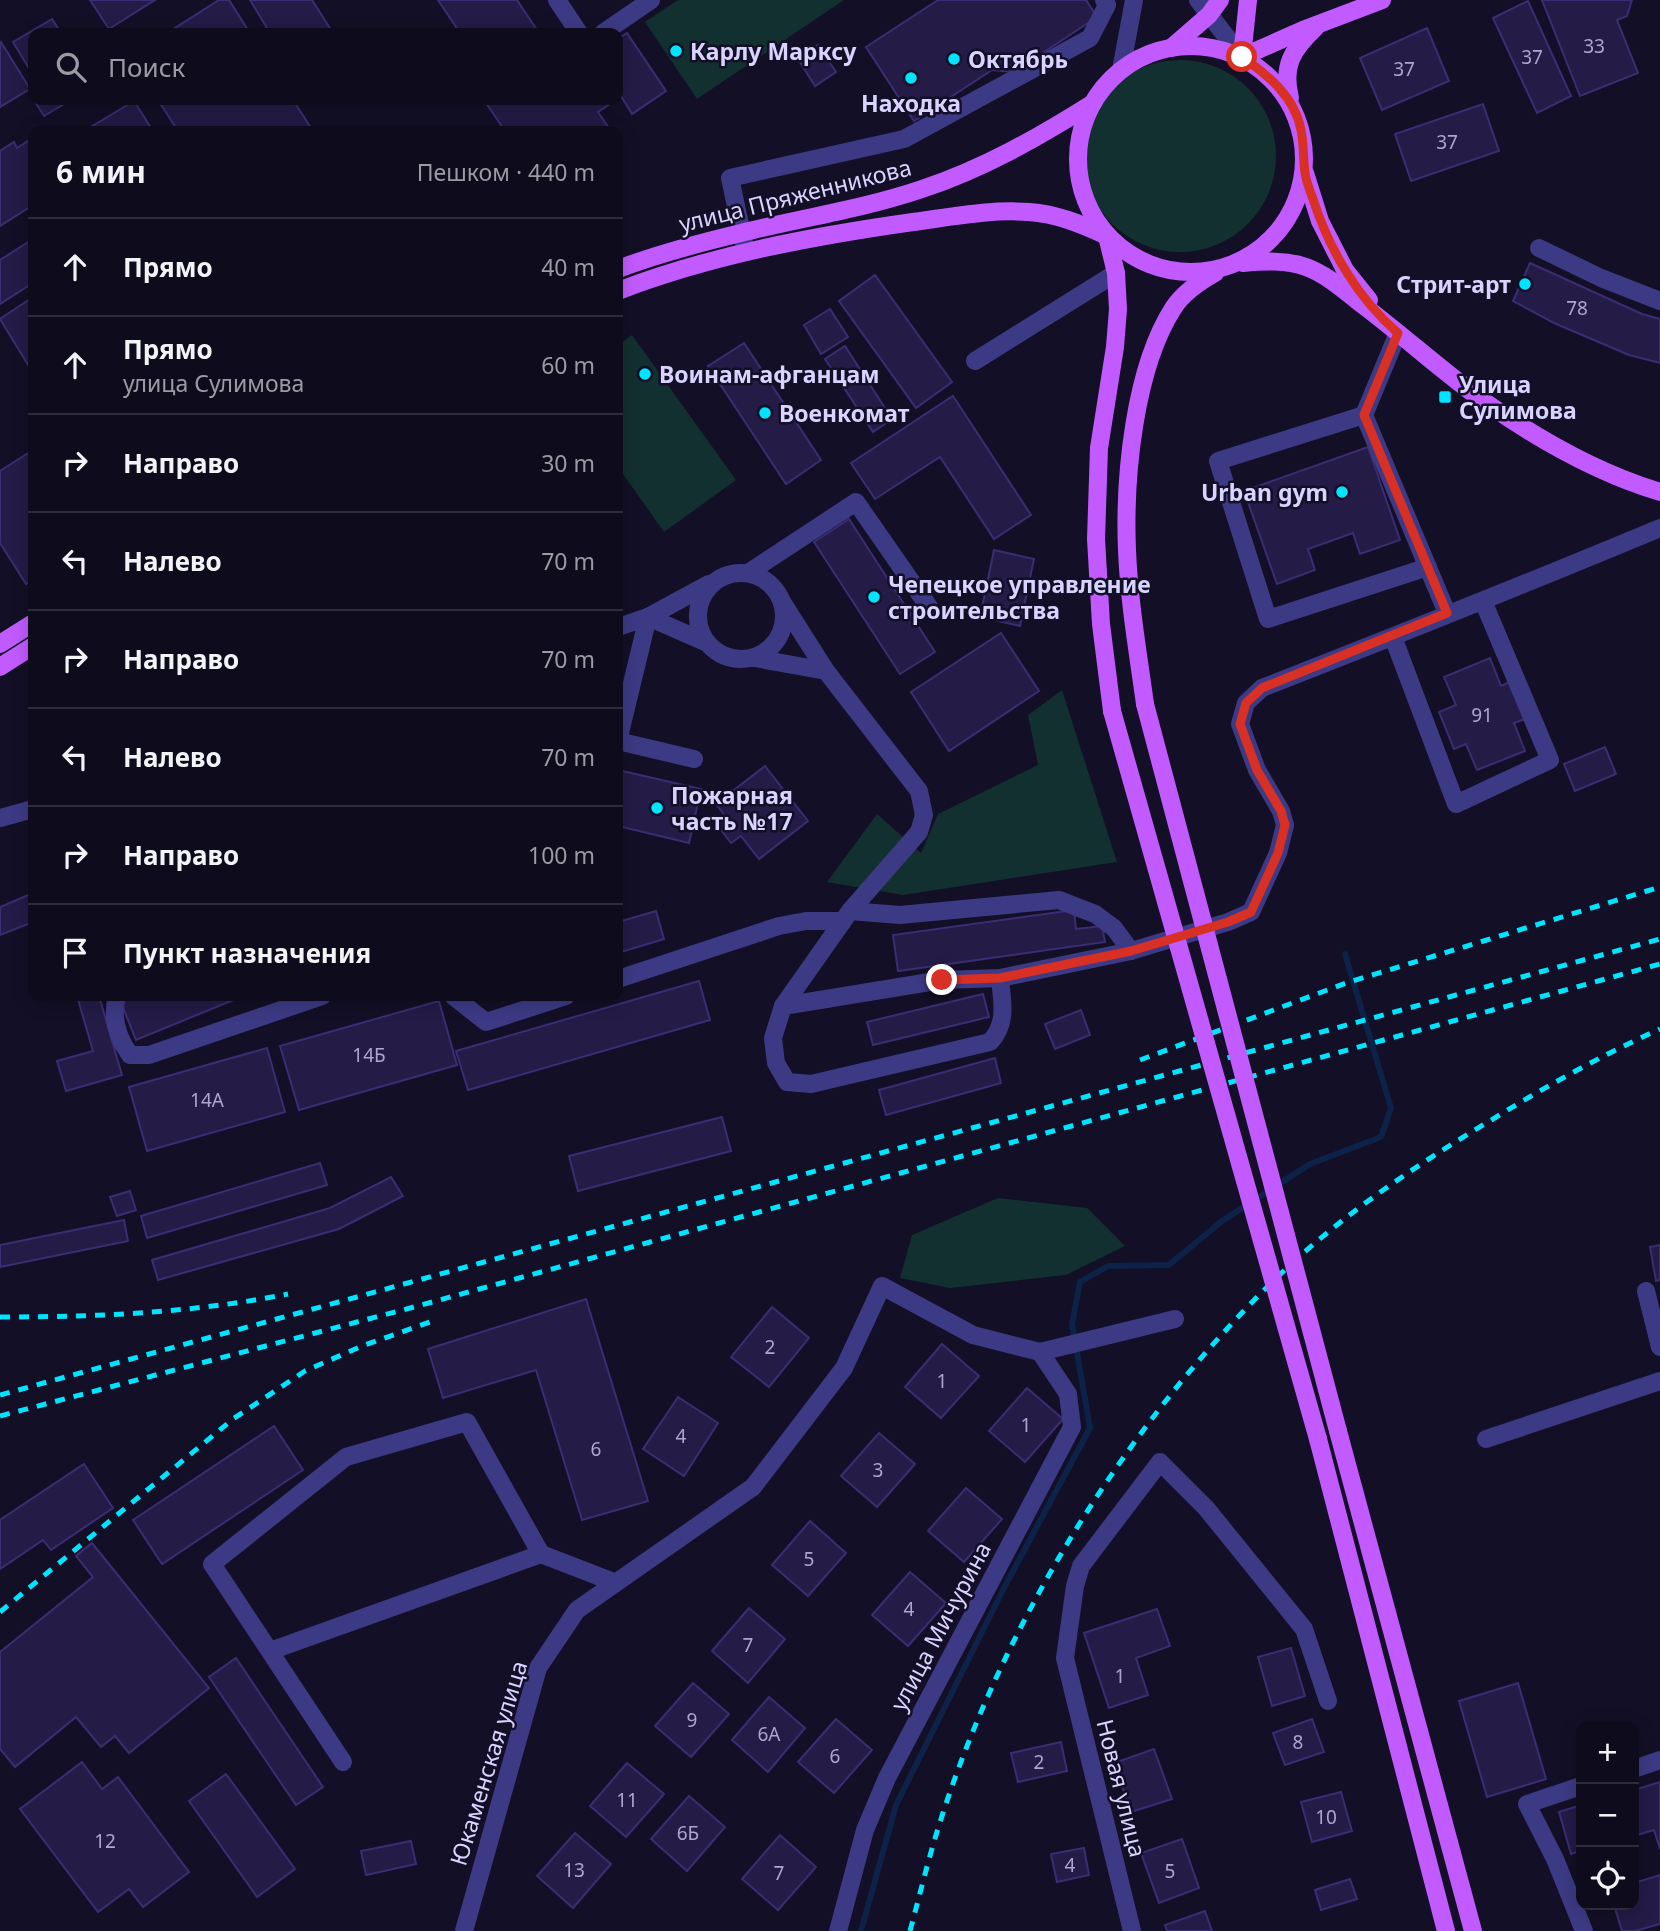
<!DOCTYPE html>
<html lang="ru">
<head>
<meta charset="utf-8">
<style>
  body { margin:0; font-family:"Noto Sans",sans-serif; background:#171425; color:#f1f3f6 }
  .controls { position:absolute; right:21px; bottom:21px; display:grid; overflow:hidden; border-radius:14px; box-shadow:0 4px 18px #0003 }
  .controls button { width:63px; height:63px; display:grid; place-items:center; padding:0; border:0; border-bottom:2px solid #2e2b3b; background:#0e0b1c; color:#f1f3f6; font:35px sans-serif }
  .stop { position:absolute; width:21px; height:21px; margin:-16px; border:5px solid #d93025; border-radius:50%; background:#fff }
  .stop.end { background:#d93025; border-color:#fff; box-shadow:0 2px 7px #0008 }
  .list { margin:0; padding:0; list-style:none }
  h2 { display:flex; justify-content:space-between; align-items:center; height:91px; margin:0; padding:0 28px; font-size:30px }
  h2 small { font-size:23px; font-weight:400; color:#9b9ba3 }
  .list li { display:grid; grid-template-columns:46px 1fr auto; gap:21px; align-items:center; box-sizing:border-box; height:98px; padding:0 28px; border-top:2px solid #2e2b3b }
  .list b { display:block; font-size:26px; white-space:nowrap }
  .list p { margin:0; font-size:23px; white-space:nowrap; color:#9b9ba3 }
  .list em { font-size:23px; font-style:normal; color:#9b9ba3 }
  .icon { flex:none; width:38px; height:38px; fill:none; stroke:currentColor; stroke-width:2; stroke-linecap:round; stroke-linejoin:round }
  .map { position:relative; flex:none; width:1660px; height:1931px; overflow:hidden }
  .search { position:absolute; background:#0e0b1c; box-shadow:0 4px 18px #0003; left:28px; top:28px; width:595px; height:77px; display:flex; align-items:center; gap:18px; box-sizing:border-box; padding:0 24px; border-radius:14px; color:#9b9ba3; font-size:26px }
  .panel { position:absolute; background:#0e0b1c; box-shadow:0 4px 18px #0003; left:28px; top:126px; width:595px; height:875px; border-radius:14px }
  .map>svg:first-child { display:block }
  .green { fill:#12302f }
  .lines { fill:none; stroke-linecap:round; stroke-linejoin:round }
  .stream { stroke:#0c2248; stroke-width:6 }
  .building { fill:#241b47; stroke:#3b2d73; stroke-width:2 }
  .minor { stroke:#3d3a85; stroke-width:18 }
  .major { stroke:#c25bff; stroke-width:18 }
  .rail { stroke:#00e5ff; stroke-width:5; stroke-dasharray:10 9; stroke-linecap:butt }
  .major-bridge { stroke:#c25bff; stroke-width:18 }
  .route { stroke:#d93025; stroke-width:9 }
  .poi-dot { fill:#00e5ff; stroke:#130f26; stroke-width:2.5 }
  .labels { text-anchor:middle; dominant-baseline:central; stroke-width:5; stroke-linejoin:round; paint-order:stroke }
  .number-label { font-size:19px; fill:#aca6d1 }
  .poi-label { font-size:23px; font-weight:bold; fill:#d9d4ff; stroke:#130f26; text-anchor:start }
  .street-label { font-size:23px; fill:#d9d4ff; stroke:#130f26 }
</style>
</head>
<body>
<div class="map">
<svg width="1660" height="1931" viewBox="0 0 1660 1931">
  <rect width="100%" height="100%" fill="#130f26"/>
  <!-- green -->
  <g class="green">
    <polygon points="678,0 844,0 697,99 645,22"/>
    <circle cx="1180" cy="156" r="96"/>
    <polygon points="632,335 736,480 664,532 618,467 618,345"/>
    <polygon points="1062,690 1117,862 903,895 827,882 877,814 921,853 938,814 1038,765 1028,715"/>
    <polygon points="998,1198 1087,1208 1125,1246 1066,1275 950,1288 900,1278 912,1235"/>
  </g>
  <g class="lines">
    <!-- stream -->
    <polyline class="stream" points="861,1931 896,1805 1005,1586 1090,1428 1072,1324 1080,1282 1108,1266 1169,1265 1222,1221 1310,1164 1381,1137 1391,1108 1345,954"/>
  </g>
  <!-- building -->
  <g class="building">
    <polygon points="90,0 155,0 109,29"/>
    <polygon points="219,0 229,0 250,33 167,33"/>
    <polygon points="250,0 312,0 333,33 270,33"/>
    <polygon points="438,0 517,0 539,33 460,33"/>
    <polygon points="938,0 1086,0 1097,17 1014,72 992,70 914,121 866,47"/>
    <polygon points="1542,0 1632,0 1627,16 1617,20 1638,73 1580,96"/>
    <polygon points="1528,1 1571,96 1537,113 1493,18"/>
    <polygon points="52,19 61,33 33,33 33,75 13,42"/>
    <polygon points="1427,28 1449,81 1382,110 1360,58"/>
    <polygon points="627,33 666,91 632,114 621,96 618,98 618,39"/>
    <polygon points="1,42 30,89 0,107 0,43"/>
    <polygon points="818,45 836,72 815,86 798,59"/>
    <polygon points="34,100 71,100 44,116"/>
    <polygon points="158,100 293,100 313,131 178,131"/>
    <polygon points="484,100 616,100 598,112 609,128 605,131 524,131 521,128 517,131 505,131"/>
    <polygon points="134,101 153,131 84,131"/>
    <polygon points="1483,104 1499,151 1411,181 1395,134"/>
    <polygon points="31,139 33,143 33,205 0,226 0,151 14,142 17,148"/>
    <polygon points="33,239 33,283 0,304 0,260"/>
    <polygon points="1530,263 1642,314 1660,319 1660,363 1629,355 1554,323 1513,301"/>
    <polygon points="875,275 952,382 916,408 839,301"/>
    <polygon points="33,297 33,373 0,319"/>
    <polygon points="830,309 848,337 821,354 804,325"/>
    <polygon points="744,343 821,460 786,484 708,366"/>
    <polygon points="845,346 892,419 873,432 825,359"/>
    <polygon points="953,396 1031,515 994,539 940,457 875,499 851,463"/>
    <polygon points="1368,447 1400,540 1360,554 1353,533 1308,549 1315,570 1277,584 1244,491"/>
    <polygon points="33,450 33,579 26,584 0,543 0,471"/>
    <polygon points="849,519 935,652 900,674 814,542"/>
    <polygon points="994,550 1034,559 1020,626 980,617"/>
    <polygon points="1001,633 1039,691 949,751 911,692"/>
    <polygon points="1490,658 1501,686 1510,682 1525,719 1514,723 1525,751 1477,770 1466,744 1454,749 1439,712 1456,705 1444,677"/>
    <polygon points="1605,747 1616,774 1575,791 1564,764"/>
    <polygon points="765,766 808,821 759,859 741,836 731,843 718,826 727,819 716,804"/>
    <polygon points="618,770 701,789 689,843 618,826"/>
    <polygon points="33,893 33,922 0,935 0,907"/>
    <polygon points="1074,910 1076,929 1102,926 1105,942 898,971 893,935"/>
    <polygon points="656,911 664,939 618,953 618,922"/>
    <polygon points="699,981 710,1020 468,1090 456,1051"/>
    <polygon points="983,994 989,1017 873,1045 867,1022"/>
    <polygon points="77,996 99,996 122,1075 66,1091 57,1061 93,1051"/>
    <polygon points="131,996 243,996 136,1040 120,1000"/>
    <polygon points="439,1001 457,1065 299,1110 280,1046"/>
    <polygon points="1081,1010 1090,1035 1055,1049 1045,1024"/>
    <polygon points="267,1048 285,1112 147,1151 129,1087"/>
    <polygon points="995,1058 1001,1083 886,1115 879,1090"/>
    <polygon points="722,1117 731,1151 578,1191 569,1156"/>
    <polygon points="320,1163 327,1185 147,1238 141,1216"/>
    <polygon points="391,1177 403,1196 339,1229 158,1280 152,1260 330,1208"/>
    <polygon points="130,1191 136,1210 117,1216 110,1197"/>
    <polygon points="124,1220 128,1241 0,1267 0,1245"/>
    <polygon points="1660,1245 1660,1280 1656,1281 1650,1247"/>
    <polygon points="586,1299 648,1501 582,1520 536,1370 443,1398 428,1349"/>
    <polygon points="772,1307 809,1338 769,1387 731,1357"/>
    <polygon points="942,1344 979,1376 941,1418 905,1387"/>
    <polygon points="1027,1388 1063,1419 1025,1462 989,1431"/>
    <polygon points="678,1397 718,1423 684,1476 643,1449"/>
    <polygon points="274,1426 303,1470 162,1564 133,1520"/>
    <polygon points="879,1433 915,1464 877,1507 841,1476"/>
    <polygon points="84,1464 113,1508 51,1550 43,1540 0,1569 0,1520"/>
    <polygon points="966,1488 1002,1519 964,1562 928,1531"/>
    <polygon points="810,1521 846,1553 808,1596 772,1565"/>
    <polygon points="92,1543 209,1688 129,1753 115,1736 101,1747 76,1717 15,1767 0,1749 0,1652 93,1577 76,1556"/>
    <polygon points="910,1572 946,1603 908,1646 872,1615"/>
    <polygon points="749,1608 785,1639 748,1683 712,1651"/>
    <polygon points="1157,1609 1170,1646 1136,1658 1148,1695 1109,1708 1084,1633"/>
    <polygon points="1291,1648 1305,1696 1272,1706 1258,1657"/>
    <polygon points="236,1658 323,1787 296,1805 209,1677"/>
    <polygon points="693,1683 729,1714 691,1757 655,1726"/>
    <polygon points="1518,1683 1546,1779 1487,1797 1459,1701"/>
    <polygon points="769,1697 805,1728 768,1772 732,1740"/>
    <polygon points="836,1719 872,1750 834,1793 798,1762"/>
    <polygon points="1312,1719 1324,1752 1285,1765 1273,1733"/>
    <polygon points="1061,1742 1067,1771 1018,1782 1011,1753"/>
    <polygon points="1154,1749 1172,1799 1131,1812 1114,1763"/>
    <polygon points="82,1762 102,1789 118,1777 189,1872 143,1907 129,1889 98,1912 20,1809"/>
    <polygon points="627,1763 664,1794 626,1837 590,1806"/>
    <polygon points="226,1774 295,1869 257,1897 189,1801"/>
    <polygon points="1660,1782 1660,1849 1654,1830 1634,1836 1634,1790"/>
    <polygon points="1341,1792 1352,1831 1312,1842 1301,1802"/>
    <polygon points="689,1796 725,1827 687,1871 651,1839"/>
    <polygon points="1581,1805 1581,1851 1571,1854 1559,1812"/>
    <polygon points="575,1833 611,1864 573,1908 537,1876"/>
    <polygon points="780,1835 816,1867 778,1910 742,1879"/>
    <polygon points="1182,1839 1199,1888 1159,1903 1141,1853"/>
    <polygon points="411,1841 416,1864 366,1875 361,1851"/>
    <polygon points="1084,1848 1089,1875 1057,1882 1051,1854"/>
    <polygon points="1660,1875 1660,1924 1635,1931 1622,1931 1614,1905 1634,1905 1634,1883"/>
    <polygon points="1350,1879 1357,1899 1321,1910 1315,1890"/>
    <polygon points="1205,1911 1212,1931 1167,1931 1165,1925"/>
  </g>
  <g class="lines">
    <!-- minor -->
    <g class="minor">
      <polyline points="557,0 579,33"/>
      <polyline points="1198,0 1242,57"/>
      <polyline points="603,33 651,0"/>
      <polyline points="1121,70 1134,0"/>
      <polyline points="745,248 730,178 904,139 1090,38 1107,5 1104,0"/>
      <polyline points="1539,248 1601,278 1660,301"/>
      <polyline points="1398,333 1364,415 1447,613"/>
      <polyline points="975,361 1116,273"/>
      <polyline points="1364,415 1218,461 1268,619 1428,567"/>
      <circle cx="741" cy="616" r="43"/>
      <polyline points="748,573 856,502 929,607"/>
      <path d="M 781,600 L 826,671 L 919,791 L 924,815 L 919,832 L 850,911 L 783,1006 L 773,1038 L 776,1063 L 787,1082 L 811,1084 L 990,1042 C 1008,1023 1002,1002 1000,978"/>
      <polyline points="648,617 705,642"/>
      <polyline points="618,627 648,617 709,584"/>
      <polyline points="1393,637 1456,804 1550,760 1483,601"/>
      <polyline points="755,658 826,671"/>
      <polyline points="618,741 648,617"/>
      <polyline points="618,741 694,759"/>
      <polyline points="0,818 33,809"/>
      <polyline points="850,911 900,915 1059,900 1095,914 1114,928 1131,951"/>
      <polyline points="618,979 779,926 806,921 843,921"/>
      <path d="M 117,996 C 111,1018 117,1037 130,1055 L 149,1055 L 322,996"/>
      <polyline points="453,996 486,1022 566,996"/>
      <path d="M 783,1006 L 942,980 L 1000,978 L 1131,951 L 1228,922 L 1251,912 L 1278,853 L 1285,825 L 1281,811 L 1257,770 L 1240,724 L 1246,703 L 1262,688 C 1395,636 1528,583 1660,528"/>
      <polyline points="1646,1291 1660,1347"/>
      <polyline points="1486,1439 1660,1381"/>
      <polyline points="270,1651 541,1554"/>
      <polyline points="343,1762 212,1564 346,1457 467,1422 541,1554 616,1583"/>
      <polyline points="1634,1769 1660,1760"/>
      <polyline points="1581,1786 1527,1804 1555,1859 1584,1931"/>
      <polyline points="464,1931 538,1668 577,1610 753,1487 844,1368 882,1286 973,1335 1040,1352 1175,1319"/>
      <polyline points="838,1931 865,1830 887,1778 1072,1427 1068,1394 1040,1352"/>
      <polyline points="1132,1931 1065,1658 1075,1586 1081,1566 1160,1462 1206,1508 1304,1629 1328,1701"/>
    </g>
    <!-- major -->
    <g class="major">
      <circle cx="1191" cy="159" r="113"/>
      <polyline points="1171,48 1209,15 1220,0"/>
      <polyline points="1242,57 1303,30 1382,0"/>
      <polyline points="1242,57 1248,0"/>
      <path d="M 1290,98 C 1282,66 1292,50 1315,28"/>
      <polyline points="1305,173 1320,221 1345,270 1369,300"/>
      <polyline points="1107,236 1116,273 1118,309 1115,347 1099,448 1096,539 1101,624 1112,711"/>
      <path d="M 1243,263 C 1264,261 1286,260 1306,267 C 1328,275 1346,292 1364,306 C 1405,337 1443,372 1485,402 C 1539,440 1597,473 1660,492"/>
      <path d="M 618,269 C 658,254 699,243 741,233 C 801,218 863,209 922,189 C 983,169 1039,137 1093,103"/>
      <path d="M 618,291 C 711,255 814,236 913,222 C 951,217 991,209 1029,212 C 1057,214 1081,224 1105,235"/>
      <polyline points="0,644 33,623"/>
      <polyline points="0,667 33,646"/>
      <path d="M 1145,704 C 1138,653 1129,601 1127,550 C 1124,478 1134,368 1174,307 C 1184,292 1199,282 1215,273"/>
      <polyline points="1338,1431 1473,1931"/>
      <polyline points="1318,1439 1446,1931"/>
    </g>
    <!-- rail -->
    <g class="rail">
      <polyline points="1140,1060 1346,983 1660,887"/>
      <path d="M 0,1317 C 97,1317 192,1313 288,1294"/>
      <polyline points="0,1395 1660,939"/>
      <polyline points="0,1416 414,1307 1660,964"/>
      <polyline points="0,1612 233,1419 305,1371 362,1346 430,1322"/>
      <path d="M 910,1931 C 920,1894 929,1856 941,1819 C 1006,1616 1134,1411 1290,1265 C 1350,1210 1418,1164 1488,1122 C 1543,1088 1600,1056 1660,1029"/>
    </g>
    <!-- major-bridge -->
    <g class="major-bridge">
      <polyline points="1145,704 1338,1431"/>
      <polyline points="1112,711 1318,1439"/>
    </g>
  </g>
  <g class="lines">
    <!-- route -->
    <path class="route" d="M 942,980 L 1000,978 L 1131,951 L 1228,922 L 1251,912 L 1278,853 L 1285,825 L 1281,811 L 1257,770 L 1240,724 L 1246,703 L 1262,688 L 1447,613 L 1364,415 L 1398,333 C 1358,299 1329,249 1313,199 C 1310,191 1306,181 1305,173 C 1303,159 1304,144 1301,130 C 1295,97 1268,75 1242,57"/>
  </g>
  <!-- markers -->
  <g class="poi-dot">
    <circle cx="676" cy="51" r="7"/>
    <circle cx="954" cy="59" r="7"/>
    <circle cx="911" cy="78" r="7"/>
    <circle cx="1525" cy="284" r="7"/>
    <circle cx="645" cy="374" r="7"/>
    <rect x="1438" y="390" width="14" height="14" rx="3.5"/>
    <circle cx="765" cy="413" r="7"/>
    <circle cx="1342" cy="492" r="7"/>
    <circle cx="874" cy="597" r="7"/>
    <circle cx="657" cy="808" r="7"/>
  </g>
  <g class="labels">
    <!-- number labels -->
    <g class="number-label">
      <text x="1594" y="46">33</text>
      <text x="1532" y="57">37</text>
      <text x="1404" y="69">37</text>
      <text x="1447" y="142">37</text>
      <text x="1577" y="308">78</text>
      <text x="1482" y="715">91</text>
      <text x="369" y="1055">14Б</text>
      <text x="207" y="1100">14А</text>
      <text x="770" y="1347">2</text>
      <text x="942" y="1381">1</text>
      <text x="1026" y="1425">1</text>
      <text x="681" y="1436">4</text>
      <text x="596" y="1449">6</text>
      <text x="878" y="1470">3</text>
      <text x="809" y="1559">5</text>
      <text x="909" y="1609">4</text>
      <text x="748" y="1645">7</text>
      <text x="1120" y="1676">1</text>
      <text x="692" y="1720">9</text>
      <text x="769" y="1734">6А</text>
      <text x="1298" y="1742">8</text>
      <text x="835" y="1756">6</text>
      <text x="1039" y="1762">2</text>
      <text x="627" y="1800">11</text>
      <text x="1326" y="1817">10</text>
      <text x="688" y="1833">6Б</text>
      <text x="105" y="1841">12</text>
      <text x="1070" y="1865">4</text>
      <text x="574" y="1870">13</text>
      <text x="1170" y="1871">5</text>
      <text x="779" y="1873">7</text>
    </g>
    <!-- poi labels -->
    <g class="poi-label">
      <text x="690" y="51">Карлу Марксу</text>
      <text x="968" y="59">Октябрь</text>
      <text x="911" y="103" text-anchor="middle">Находка</text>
      <text x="1511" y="284" text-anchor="end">Стрит-арт</text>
      <text x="659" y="374">Воинам-афганцам</text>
      <text x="1459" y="384">Улица<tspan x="1459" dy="26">Сулимова</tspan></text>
      <text x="779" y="413">Военкомат</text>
      <text x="1328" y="492" text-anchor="end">Urban gym</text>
      <text x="888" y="584">Чепецкое управление<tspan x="888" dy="26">строительства</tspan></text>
      <text x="671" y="795">Пожарная<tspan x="671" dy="26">часть №17</tspan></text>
    </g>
    <!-- street labels -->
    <g class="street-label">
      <text transform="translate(795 195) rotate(-14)">улица Пряженникова</text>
      <text transform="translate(940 1626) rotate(-62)">улица Мичурина</text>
      <text transform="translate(488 1763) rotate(-73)">Юкаменская улица</text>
      <text transform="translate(1122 1788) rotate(76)">Новая улица</text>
    </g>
  </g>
</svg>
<div class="controls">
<button>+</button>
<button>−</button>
<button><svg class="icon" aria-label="locate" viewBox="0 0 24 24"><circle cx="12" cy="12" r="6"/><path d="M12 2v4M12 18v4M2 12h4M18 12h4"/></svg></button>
</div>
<div class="stop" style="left:1242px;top:57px"></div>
<div class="stop end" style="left:942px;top:980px"></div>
<div class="search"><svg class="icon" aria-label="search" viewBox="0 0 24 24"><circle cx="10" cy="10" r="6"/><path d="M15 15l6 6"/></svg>Поиск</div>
<section class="panel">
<h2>6 мин<small>Пешком · 440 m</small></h2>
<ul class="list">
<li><svg class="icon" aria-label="ahead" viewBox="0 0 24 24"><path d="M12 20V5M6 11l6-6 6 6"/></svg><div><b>Прямо</b></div><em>40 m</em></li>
<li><svg class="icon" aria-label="ahead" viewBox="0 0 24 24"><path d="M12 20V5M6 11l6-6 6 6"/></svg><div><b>Прямо</b><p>улица Сулимова</p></div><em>60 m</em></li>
<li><svg class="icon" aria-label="right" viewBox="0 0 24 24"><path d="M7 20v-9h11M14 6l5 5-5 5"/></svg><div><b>Направо</b></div><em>30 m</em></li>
<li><svg class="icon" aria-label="left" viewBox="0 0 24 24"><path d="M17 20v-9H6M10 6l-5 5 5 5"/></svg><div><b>Налево</b></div><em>70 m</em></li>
<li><svg class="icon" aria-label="right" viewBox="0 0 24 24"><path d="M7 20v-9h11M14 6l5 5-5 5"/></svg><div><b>Направо</b></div><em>70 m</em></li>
<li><svg class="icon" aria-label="left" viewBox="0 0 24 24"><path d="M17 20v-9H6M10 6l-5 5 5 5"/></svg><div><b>Налево</b></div><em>70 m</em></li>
<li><svg class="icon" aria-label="right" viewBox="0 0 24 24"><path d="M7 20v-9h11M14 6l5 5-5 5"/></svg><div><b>Направо</b></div><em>100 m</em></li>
<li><svg class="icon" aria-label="arrive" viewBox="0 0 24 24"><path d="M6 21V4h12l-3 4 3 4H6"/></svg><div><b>Пункт назначения</b></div></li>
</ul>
</section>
</div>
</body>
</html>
